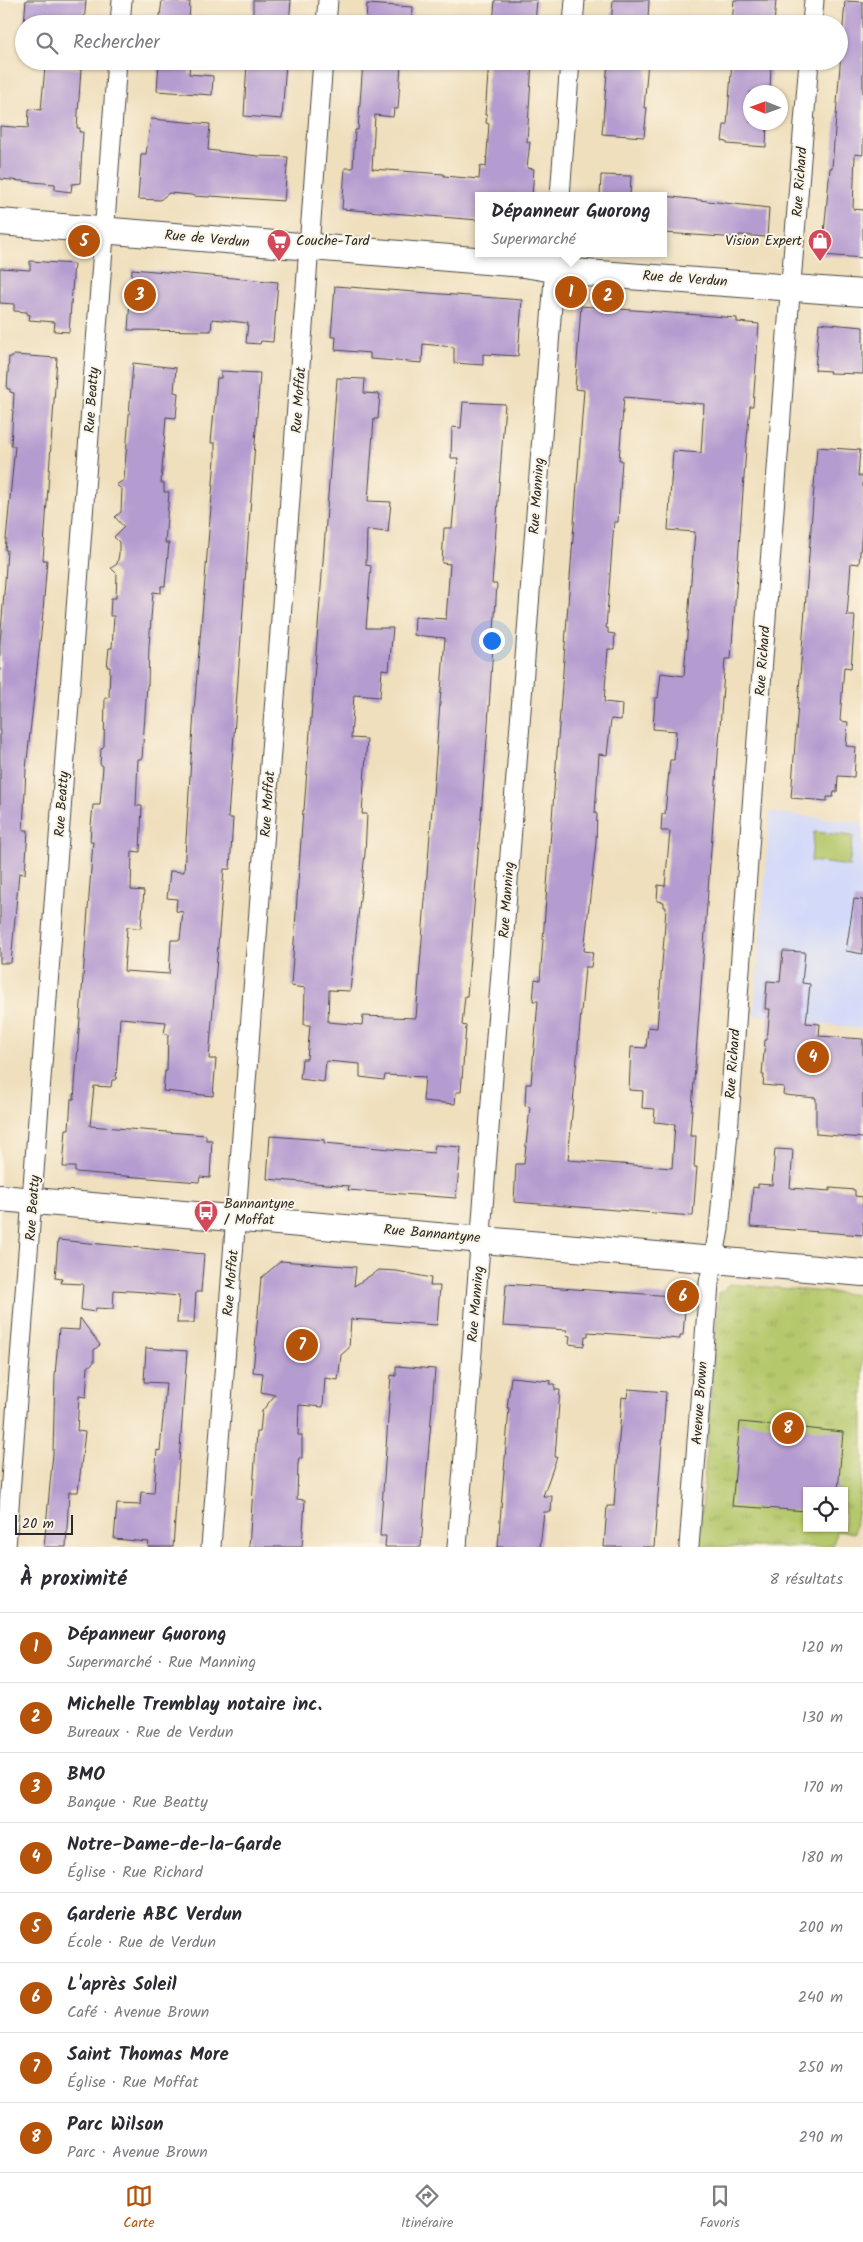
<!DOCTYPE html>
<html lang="fr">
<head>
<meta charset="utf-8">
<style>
  body { margin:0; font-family:Kalam,sans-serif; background:#f2f2f3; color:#2b2b33 }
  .controls { position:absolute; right:15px; bottom:15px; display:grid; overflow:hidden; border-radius:0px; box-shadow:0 1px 4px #0004 }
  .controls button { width:45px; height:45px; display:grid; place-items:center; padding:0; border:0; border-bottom:1px solid #e1e1e2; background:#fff; color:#2b2b33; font:25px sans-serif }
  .compass { position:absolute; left:743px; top:85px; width:45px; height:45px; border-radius:50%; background:#fff; box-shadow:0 1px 4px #0004; rotate:271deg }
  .scale { position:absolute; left:15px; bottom:12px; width:58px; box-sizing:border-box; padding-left:5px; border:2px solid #2b2b2b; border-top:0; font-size:14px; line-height:18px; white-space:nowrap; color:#2b2b2b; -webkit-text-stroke:4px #fcf5e5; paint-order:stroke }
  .you { position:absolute; left:491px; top:640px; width:18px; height:18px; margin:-12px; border:4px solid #fff; border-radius:50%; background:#1a73e8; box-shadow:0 0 0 8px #1a73e833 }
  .badge { display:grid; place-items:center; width:32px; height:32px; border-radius:50%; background:#b45309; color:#fff; font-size:16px; font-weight:700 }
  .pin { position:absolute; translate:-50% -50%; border:2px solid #fff; box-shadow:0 1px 5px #0006 }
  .popup { position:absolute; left:475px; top:192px; width:192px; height:65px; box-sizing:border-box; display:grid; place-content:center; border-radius:0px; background:#fff; filter:drop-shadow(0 1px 4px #0005); font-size:16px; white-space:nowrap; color:#7c7c81 }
  .popup b { font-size:19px; color:#2b2b33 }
  .popup::after { content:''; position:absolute; left:50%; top:100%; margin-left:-10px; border:10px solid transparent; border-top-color:#fff }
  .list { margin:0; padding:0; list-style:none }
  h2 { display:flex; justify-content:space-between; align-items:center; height:65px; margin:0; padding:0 20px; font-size:21px }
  h2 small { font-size:16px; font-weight:400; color:#7c7c81 }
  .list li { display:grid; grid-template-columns:32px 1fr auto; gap:15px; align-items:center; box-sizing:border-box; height:70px; padding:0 20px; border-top:1px solid #e1e1e2 }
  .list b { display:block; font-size:19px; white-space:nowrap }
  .list p { margin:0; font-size:16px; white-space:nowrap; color:#7c7c81 }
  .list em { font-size:16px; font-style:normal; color:#7c7c81 }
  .icon { flex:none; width:28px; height:28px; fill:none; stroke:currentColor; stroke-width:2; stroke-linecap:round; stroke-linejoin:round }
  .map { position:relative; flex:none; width:863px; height:1547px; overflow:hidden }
  .search { position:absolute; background:#fff; box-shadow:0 1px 4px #0004; left:15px; right:15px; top:15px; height:55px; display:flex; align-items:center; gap:12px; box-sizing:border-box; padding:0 18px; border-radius:28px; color:#7c7c81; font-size:19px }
  .sheet { height:625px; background:#fff }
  nav { display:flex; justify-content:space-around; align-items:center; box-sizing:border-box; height:70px; border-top:1px solid #e1e1e2; background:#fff; font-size:14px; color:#7c7c81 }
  nav a { display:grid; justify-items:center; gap:2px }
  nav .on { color:#b45309 }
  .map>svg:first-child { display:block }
  .built { fill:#d2d9f9 }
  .grass { fill:url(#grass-tufts); stroke:#707a4c; fill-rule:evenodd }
  .pitch { fill:#b5c86c; stroke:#707a4c }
  .building { fill:#b59cd0; fill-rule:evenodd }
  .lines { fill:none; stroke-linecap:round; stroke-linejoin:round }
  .street-casing { stroke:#484641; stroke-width:21 }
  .secondary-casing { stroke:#484641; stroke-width:28 }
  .street { stroke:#fff; stroke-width:19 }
  .secondary { stroke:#fff; stroke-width:26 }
  .labels { text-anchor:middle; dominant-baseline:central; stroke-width:4; stroke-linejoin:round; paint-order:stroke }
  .street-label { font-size:14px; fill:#2b2b2b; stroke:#fcf5e5 }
  .poi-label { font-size:14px; fill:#2b2b2b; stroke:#fcf5e5; text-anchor:start }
</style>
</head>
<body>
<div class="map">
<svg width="863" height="1547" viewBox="0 0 863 1547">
  <defs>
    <pattern id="grass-tufts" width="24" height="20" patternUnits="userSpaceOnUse" patternTransform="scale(1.25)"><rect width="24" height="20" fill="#b5c86c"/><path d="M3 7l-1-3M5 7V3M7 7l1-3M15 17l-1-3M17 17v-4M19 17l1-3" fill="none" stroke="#9cac5e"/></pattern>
  </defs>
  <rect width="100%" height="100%" fill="#fcf5e5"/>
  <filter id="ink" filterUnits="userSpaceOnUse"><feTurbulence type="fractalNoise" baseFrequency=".02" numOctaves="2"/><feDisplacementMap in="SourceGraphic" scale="10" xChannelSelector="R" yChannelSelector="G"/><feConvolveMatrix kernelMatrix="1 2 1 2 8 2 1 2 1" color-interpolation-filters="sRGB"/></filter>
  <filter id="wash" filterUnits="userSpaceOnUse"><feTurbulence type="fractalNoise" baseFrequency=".0096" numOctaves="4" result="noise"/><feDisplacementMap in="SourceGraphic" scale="20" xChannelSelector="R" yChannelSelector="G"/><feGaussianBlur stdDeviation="1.12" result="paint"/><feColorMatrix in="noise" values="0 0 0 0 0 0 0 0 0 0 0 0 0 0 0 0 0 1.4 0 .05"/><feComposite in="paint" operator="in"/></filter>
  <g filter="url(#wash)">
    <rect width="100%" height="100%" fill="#efdfbd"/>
    <!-- built -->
    <polygon class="built" points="770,812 863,823 863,1029 754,1015"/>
    <!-- grass -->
    <path class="grass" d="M 729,1284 L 863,1295 L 863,1471 L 854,1533 L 836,1531 L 833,1547 L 699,1547 L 719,1292 L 723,1292 ZM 807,1491 L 844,1491 L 844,1528 L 807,1528 Z"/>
    <!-- pitch -->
    <polygon class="pitch" points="814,832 853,836 849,866 811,861"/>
    <g id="blocks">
      <!-- building -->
      <g class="building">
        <polygon points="26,0 86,0 84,24 24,24"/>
        <polygon points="162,0 190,2 189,24 159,24"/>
        <polygon points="253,0 291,0 289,24 253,24"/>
        <polygon points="495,0 537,0 535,24 493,24"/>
        <polygon points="613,0 649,0 648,19 633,18 632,24 611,24"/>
        <polygon points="734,0 776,0 774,24 732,24"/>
        <polygon points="845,1 863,2 863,155 855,154 853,209 863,210 863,258 822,255 830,168 832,168"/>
        <polygon points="367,4 413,7 412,24 366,24"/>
        <polygon points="159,61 190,61 189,74 213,76 212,95 157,91"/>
        <polygon points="247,61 286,61 282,119 244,116"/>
        <polygon points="489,61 532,61 527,142 530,142 527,168 534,169 532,196 478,196 478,220 342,209 345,168 353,168 355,130 358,130 363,62 401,65 398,109 394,109 393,117 375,115 372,169 444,174 444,176 479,179 480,166 486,167 489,124 486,123 487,115 485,115"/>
        <polygon points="608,61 648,61 644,108 647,108 644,137 602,134"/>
        <polygon points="732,61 771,61 770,92 750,92 750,122 767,122 766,147 727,144 727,142 722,141 724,125 727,125"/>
        <polygon points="45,67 81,69 77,128 80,128 79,132 83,132 80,183 72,184 71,192 55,190 55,184 0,179 0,126 28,128 29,109 41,110"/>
        <polygon points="151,119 210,124 208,150 258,156 288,157 284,201 210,196 209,197 193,196 192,195 169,193 160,200 138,199 141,154 146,154"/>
        <polygon points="601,175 631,176 630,196 600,196"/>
        <polygon points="664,196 769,208 767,237 739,235 739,238 664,233"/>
        <polygon points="30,261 74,264 69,332 54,331 55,322 29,320 30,315 27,314 27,312 14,311 14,304 0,303 0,268 30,270"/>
        <polygon points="132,269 278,282 273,342 261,341 260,344 246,343 248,323 212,319 211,331 128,330"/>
        <polygon points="335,286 522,300 518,356 483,354 483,365 454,363 454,347 423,344 422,363 370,359 370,353 335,350 336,337 331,337"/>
        <path d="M 581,306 L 737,318 L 737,322 L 759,324 L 753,406 L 750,406 L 746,449 L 731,659 L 725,659 L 690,1136 L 696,1136 L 694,1167 L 697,1167 L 693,1216 L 514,1202 L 516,1164 L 524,1164 L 530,1107 L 525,1106 L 526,1084 L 531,1084 L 538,1001 L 533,1001 L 535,979 L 540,980 L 584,390 L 575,389 ZM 624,397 L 704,404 L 701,453 L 673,451 L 668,530 L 695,532 L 692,567 L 684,676 L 661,673 L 658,698 L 655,698 L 653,729 L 676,731 L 674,760 L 670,760 L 665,814 L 662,814 L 661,831 L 670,831 L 665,886 L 658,885 L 657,901 L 664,902 L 664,907 L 666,907 L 664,938 L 657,1028 L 648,1027 L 646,1048 L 631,1047 L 629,1090 L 643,1091 L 642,1108 L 655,1109 L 654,1122 L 675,1124 L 672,1168 L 568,1160 L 585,967 L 591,967 L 593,952 L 584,951 L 596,842 L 597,814 L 595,813 L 599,754 L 607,755 L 611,719 L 621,720 L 622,704 L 604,702 L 608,649 L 614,649 L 615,634 L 608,633 L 608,628 L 606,628 L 614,522 L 618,522 L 622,460 L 619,460 Z"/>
        <polygon points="819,323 863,327 863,374 829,373 830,371 815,370"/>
        <polygon points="14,355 57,358 43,560 47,560 42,624 26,769 23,830 28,830 25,874 19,873 11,963 0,963 0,642 5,581 7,550 5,550 15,446 11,446 14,393 10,392 10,389 7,389 9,357 13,357"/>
        <polygon points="133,363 176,368 174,392 178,393 176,418 166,417 161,483 164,483 164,492 169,492 165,543 169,543 165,586 161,586 161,593 153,592 149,646 148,685 147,685 142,759 138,759 136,806 142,806 140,852 132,851 131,890 144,891 141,928 127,927 124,971 169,974 171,940 180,940 183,912 176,911 177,899 167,898 170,871 184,872 194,711 215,459 215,443 211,443 217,378 221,378 221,371 260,373 228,818 233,818 230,869 224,869 209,1059 216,1059 213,1096 163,1091 165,1071 167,1071 168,1034 164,1034 166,1022 120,1018 116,1080 112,1080 111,1087 94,1086 90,1126 206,1135 206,1140 212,1140 210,1178 200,1177 199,1182 75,1172 75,1167 63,1167 66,1129 69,1129 71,1099 74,1099 93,842 90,842 91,826 93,805 100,805 103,766 100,764 101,749 104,746 105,698 109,698 110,667 107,667 109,648 112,648 114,616 110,616 111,598 116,598 117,574 111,568 117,564 119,554 119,542 114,537 124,527 115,517 121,512 122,489 116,485 124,480"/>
        <polygon points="337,378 365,379 364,393 380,394 378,419 374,419 368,501 391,502 388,532 367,530 366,565 371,566 366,628 393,628 389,670 382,669 380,697 354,695 351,738 367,739 362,814 367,814 365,853 350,991 329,990 328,1022 362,1025 363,1016 416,1018 445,638 414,635 415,617 446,619 450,564 442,563 444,528 452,528 458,458 451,458 452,427 461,428 463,402 505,404 492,584 497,584 487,739 467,996 465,996 462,1025 466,1026 461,1092 456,1092 455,1104 423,1101 425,1077 385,1075 384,1080 360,1077 360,1064 326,1061 324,1082 300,1079 302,1059 307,1059 310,1025 304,1025 305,988 291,986 303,810 304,810"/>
        <polygon points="817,447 860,450 858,476 863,476 863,520 859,564 851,563 847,616 855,616 851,668 844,667 840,721 848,722 846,746 856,747 854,777 838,776 837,792 834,792 833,797 827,797 827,801 791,798"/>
        <polygon points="854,899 863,900 863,954 846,951"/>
        <polygon points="783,951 805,952 802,983 810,984 806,1023 820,1024 819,1036 863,1039 863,1138 816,1134 816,1098 785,1095 783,1094 784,1087 763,1085 764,1075 762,1075 765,1040 767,1040 770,1009 765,1009 767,981 780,982"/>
        <polygon points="270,1136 324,1140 324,1143 434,1153 435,1145 461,1147 456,1198 348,1190 349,1186 267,1179"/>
        <polygon points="775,1149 793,1150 790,1188 830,1191 830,1188 855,1190 855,1196 863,1197 863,1235 750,1227 753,1187 758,1188 758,1184 772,1185"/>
        <polygon points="58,1240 204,1254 201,1292 196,1292 194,1323 177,1323 179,1296 146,1293 146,1292 114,1290 113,1309 96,1308 95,1312 81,1310 83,1284 61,1283 62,1279 55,1278"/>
        <polygon points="281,1261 356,1267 354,1286 379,1270 397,1271 431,1278 430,1286 440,1286 437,1325 351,1319 349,1348 341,1355 338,1380 325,1378 323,1407 299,1405 298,1435 302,1435 302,1458 299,1458 298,1464 297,1499 305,1500 302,1547 249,1547 257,1432 260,1432 262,1411 275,1395 261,1392 263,1373 253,1372 261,1278"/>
        <polygon points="506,1284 686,1297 683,1335 680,1335 680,1339 588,1332 588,1336 585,1336 584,1346 569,1344 570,1336 566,1335 567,1330 503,1326"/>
        <polygon points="80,1318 100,1345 94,1350 94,1362 88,1367 86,1397 79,1396 77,1431 85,1432 78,1492 69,1492 66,1547 44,1547 53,1453 55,1375 59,1329 79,1330"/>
        <polygon points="146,1348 187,1351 173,1547 148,1547 149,1542 114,1539 117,1504 140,1505 141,1492 154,1493 157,1450 160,1451 166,1383 144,1382"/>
        <polygon points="396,1366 435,1369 421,1547 385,1547 386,1536 380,1536 391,1375 396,1376"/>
        <polygon points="511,1377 551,1381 550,1384 555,1384 555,1390 560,1390 555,1457 557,1457 543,1496 552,1496 551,1512 544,1512 540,1547 498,1547 509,1408 507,1408"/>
        <polygon points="628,1389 666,1392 654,1547 604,1547 607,1506 614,1506 622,1397 627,1398"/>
        <polygon points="740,1422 843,1432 838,1491 807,1491 807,1511 732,1506"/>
      </g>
    </g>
  </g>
  <g filter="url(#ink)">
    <use href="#blocks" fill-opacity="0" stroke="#484641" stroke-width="1"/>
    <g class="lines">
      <defs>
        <g id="street">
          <polyline points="120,24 122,0"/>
          <polyline points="326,24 328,0"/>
          <polyline points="573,24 575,0"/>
          <polyline points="812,24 814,0"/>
          <polyline points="560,196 570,61"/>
          <polyline points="6,1547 117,61"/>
          <polyline points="211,1547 323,61"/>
          <polyline points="457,1547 556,253"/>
          <polyline points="689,1547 709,1283 719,1229 728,1132 789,307 809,61"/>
        </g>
        <g id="secondary">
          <polyline points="0,222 524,264 572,272 863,293"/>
          <polyline points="0,1198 863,1273"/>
        </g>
      </defs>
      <!-- street casing -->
      <use href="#street" class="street-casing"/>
      <!-- secondary casing -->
      <use href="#secondary" class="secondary-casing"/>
      <!-- street -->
      <use href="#street" class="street"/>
      <!-- secondary -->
      <use href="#secondary" class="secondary"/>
    </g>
  </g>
  <!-- icons -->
  <defs>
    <symbol id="supermarket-pin" viewBox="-11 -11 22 30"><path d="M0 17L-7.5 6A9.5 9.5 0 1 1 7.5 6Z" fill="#d1495b" stroke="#fcf5e5"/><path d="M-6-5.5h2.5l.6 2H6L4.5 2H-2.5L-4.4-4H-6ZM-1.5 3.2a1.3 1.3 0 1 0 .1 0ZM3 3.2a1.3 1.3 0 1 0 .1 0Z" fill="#fff"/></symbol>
    <symbol id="shop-pin" viewBox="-11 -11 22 30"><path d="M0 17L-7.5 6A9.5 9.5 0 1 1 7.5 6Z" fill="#d1495b" stroke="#fcf5e5"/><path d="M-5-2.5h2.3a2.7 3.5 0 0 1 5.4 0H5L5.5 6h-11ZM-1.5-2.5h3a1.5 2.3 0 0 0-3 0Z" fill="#fff"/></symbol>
    <symbol id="bus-pin" viewBox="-11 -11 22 30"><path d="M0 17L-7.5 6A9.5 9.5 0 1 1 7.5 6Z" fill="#d1495b" stroke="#fcf5e5"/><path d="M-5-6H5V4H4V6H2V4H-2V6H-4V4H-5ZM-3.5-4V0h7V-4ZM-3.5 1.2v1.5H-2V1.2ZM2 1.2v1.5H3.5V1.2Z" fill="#fff"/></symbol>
  </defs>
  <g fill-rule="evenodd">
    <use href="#supermarket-pin" x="265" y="227" width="28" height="38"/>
    <use href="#shop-pin" x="806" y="227" width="28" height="38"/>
    <use href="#bus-pin" x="192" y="1198" width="28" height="38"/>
  </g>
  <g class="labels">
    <!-- street labels -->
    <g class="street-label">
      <text transform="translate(800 182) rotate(-86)">Rue Richard</text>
      <text transform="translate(207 239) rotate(5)">Rue de Verdun</text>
      <text transform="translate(685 279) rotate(4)">Rue de Verdun</text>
      <text transform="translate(92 400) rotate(-86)">Rue Beatty</text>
      <text transform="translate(299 400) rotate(-86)">Rue Moffat</text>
      <text transform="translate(537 496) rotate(-86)">Rue Manning</text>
      <text transform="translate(763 661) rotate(-86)">Rue Richard</text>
      <text transform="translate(62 804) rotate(-86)">Rue Beatty</text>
      <text transform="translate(268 804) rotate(-86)">Rue Moffat</text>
      <text transform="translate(507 900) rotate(-86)">Rue Manning</text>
      <text transform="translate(733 1064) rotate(-86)">Rue Richard</text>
      <text transform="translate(33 1208) rotate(-86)">Rue Beatty</text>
      <text transform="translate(432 1234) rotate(5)">Rue Bannantyne</text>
      <text transform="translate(231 1283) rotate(-85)">Rue Moffat</text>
      <text transform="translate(476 1304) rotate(-85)">Rue Manning</text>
      <text transform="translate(700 1403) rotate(-86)">Avenue Brown</text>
    </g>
    <!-- poi labels -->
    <g class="poi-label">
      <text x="296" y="241">Couche-Tard</text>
      <text x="802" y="241" text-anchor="end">Vision Expert</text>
      <text x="224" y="1204">Bannantyne<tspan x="224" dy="16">/ Moffat</tspan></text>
    </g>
  </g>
</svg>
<div class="controls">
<button><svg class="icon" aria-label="locate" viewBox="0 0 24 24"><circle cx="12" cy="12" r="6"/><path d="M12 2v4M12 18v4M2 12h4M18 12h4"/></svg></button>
</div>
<svg class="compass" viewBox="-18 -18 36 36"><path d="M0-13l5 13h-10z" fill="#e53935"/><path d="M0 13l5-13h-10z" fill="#7c7c81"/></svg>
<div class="scale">20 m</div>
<div class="you"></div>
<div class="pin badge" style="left:571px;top:292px">1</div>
<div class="popup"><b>Dépanneur Guorong</b>Supermarché</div>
<div class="pin badge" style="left:608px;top:296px">2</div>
<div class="pin badge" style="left:140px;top:295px">3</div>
<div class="pin badge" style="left:813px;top:1057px">4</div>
<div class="pin badge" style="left:84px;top:241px">5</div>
<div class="pin badge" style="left:683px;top:1296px">6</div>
<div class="pin badge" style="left:302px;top:1345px">7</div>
<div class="pin badge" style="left:788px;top:1428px">8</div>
<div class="search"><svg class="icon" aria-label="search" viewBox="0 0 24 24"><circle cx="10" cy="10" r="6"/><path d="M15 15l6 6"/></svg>Rechercher</div>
</div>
<section class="sheet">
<h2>À proximité<small>8 résultats</small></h2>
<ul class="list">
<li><span class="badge">1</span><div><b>Dépanneur Guorong</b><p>Supermarché · Rue Manning</p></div><em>120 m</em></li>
<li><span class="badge">2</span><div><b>Michelle Tremblay notaire inc.</b><p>Bureaux · Rue de Verdun</p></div><em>130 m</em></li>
<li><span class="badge">3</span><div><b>BMO</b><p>Banque · Rue Beatty</p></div><em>170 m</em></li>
<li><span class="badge">4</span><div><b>Notre-Dame-de-la-Garde</b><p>Église · Rue Richard</p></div><em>180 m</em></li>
<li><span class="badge">5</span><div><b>Garderie ABC Verdun</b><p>École · Rue de Verdun</p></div><em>200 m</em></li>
<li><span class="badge">6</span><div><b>L'après Soleil</b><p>Café · Avenue Brown</p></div><em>240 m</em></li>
<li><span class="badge">7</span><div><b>Saint Thomas More</b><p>Église · Rue Moffat</p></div><em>250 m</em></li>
<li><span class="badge">8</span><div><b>Parc Wilson</b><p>Parc · Avenue Brown</p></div><em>290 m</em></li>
</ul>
</section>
<nav>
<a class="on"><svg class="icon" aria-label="map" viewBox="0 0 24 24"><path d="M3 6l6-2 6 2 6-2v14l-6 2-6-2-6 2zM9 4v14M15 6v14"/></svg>Carte</a>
<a><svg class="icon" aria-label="directions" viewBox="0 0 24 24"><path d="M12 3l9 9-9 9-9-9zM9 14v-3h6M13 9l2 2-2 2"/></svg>Itinéraire</a>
<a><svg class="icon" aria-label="saved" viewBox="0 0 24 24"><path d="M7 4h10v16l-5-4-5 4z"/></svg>Favoris</a>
</nav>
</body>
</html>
